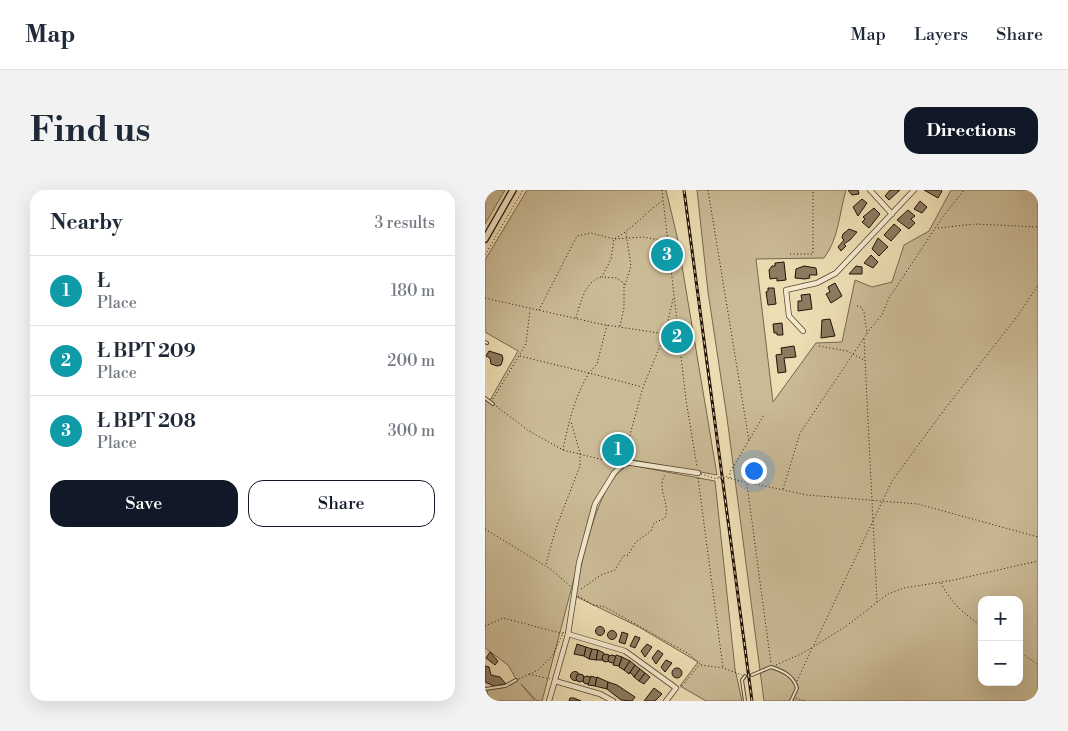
<!DOCTYPE html>
<html lang="en">
<head>
<meta charset="utf-8">
<style>
  body { margin:0; font-family:"Libre Bodoni",serif; background:#f2f2f3; color:#1f2937 }
  .controls { position:absolute; right:15px; bottom:15px; display:grid; overflow:hidden; border-radius:10px; box-shadow:0 5px 20px #0002 }
  .controls button { width:45px; height:45px; display:grid; place-items:center; padding:0; border:0; border-bottom:1px solid #e0e1e3; background:#fff; color:#1f2937; font:25px sans-serif }
  .you { position:absolute; left:268px; top:280px; width:18px; height:18px; margin:-12px; border:4px solid #fff; border-radius:50%; background:#1a73e8; box-shadow:0 0 0 8px #1a73e833 }
  .badge { display:grid; place-items:center; width:32px; height:32px; border-radius:50%; background:#111827; color:#fff; font-size:16px; font-weight:700 }
  .pin { position:absolute; translate:-50% -50%; border:2px solid #fff; box-shadow:0 1px 5px #0006 }
  .list { margin:0; padding:0; list-style:none }
  h2 { display:flex; justify-content:space-between; align-items:center; height:65px; margin:0; padding:0 20px; font-size:21px }
  h2 small { font-size:16px; font-weight:400; color:#747a83 }
  .list li { display:grid; grid-template-columns:32px 1fr auto; gap:15px; align-items:center; box-sizing:border-box; height:70px; padding:0 20px; border-top:1px solid #e0e1e3 }
  .list b { display:block; font-size:19px; white-space:nowrap }
  .list p { margin:0; font-size:16px; white-space:nowrap; color:#747a83 }
  .list em { font-size:16px; font-style:normal; color:#747a83 }
  .actions { display:flex; gap:10px; padding:15px 20px }
  .actions a { flex:1; padding:11px 0; border:1px solid #111827; border-radius:15px; text-align:center; font-size:18px; color:#111827 }
  .actions .main { background:#111827; color:#fff }
  .map { position:relative; flex:none; width:553px; height:511px; overflow:hidden; border-radius:15px }
  header { display:flex; align-items:center; gap:30px; box-sizing:border-box; height:70px; padding:0 25px; background:#fff; border-bottom:1px solid #e0e1e3 }
  header strong { font-size:24px }
  nav { display:flex; gap:28px; margin-inline-start:auto; font-size:18px }
  .intro { display:flex; align-items:center; justify-content:space-between; box-sizing:border-box; height:120px; padding:0 30px }
  h1 { margin:0; font-size:35px }
  .button { padding:12px 22px; border-radius:15px; background:#111827; color:#fff; font-size:18px; font-weight:700 }
  main { display:flex; gap:30px; padding:0 30px }
  aside { flex:1; background:#fff; border-radius:15px; box-shadow:0 5px 20px #0002 }
  .map>svg:first-child { display:block }
  .green { fill:#caba95; stroke:#76664e; fill-rule:evenodd }
  .building { fill:#8c7b60; stroke:#231107 }
  .lines { fill:none; stroke-linecap:round; stroke-linejoin:round }
  .lane-casing { stroke:#554432; stroke-width:4 }
  .street-casing { stroke:#554432; stroke-width:6 }
  .secondary-casing { stroke:#231107; stroke-width:8 }
  .path { stroke:#231107; stroke-width:1; stroke-dasharray:1 2.5; stroke-linecap:butt }
  .lane { stroke:#f3e9cd; stroke-width:2 }
  .street { stroke:#f3e9cd; stroke-width:4.5 }
  .secondary { stroke:#f3e9cd; stroke-width:5.5 }
  .rail-casing { stroke:#231107; stroke-width:3 }
  .rail { stroke:#f3e9cd; stroke-width:1; stroke-dasharray:4; stroke-linecap:butt }
</style>
</head>
<body>
<header>
<strong>Map</strong>
<nav><a>Map</a><a>Layers</a><a>Share</a></nav>
</header>
<div class="intro"><h1>Find us</h1><a class="button">Directions</a></div>
<main>
<aside>
<h2>Nearby<small>3 results</small></h2>
<ul class="list">
<li><span class="badge" style="background:#0f9aa8">1</span><div><b>Ł</b><p>Place</p></div><em>180 m</em></li>
<li><span class="badge" style="background:#0f9aa8">2</span><div><b>Ł BPT 209</b><p>Place</p></div><em>200 m</em></li>
<li><span class="badge" style="background:#0f9aa8">3</span><div><b>Ł BPT 208</b><p>Place</p></div><em>300 m</em></li>
</ul>
<div class="actions"><a class="main">Save</a><a>Share</a></div>
</aside>
<div class="map">
<svg width="553" height="511" viewBox="0 0 553 511">
  <rect width="100%" height="100%" fill="#ecddb2"/>
  <filter id="stains"><feTurbulence type="fractalNoise" baseFrequency=".004" numOctaves="4"/><feColorMatrix values="0 0 0 0 .2 0 0 0 0 .09 0 0 0 0 .02 0 0 0 .5 -.17"/></filter>
  <radialGradient id="worn" r=".72"><stop offset=".6" stop-color="#630" stop-opacity="0"/><stop offset="1" stop-color="#630" stop-opacity=".3"/></radialGradient>
  <!-- green -->
  <g class="green">
    <polygon points="0,0 20,0 0,34"/>
    <polygon points="42,0 181,0 192,46 232,285 137,268 109,312 57,511 52,511 36,494 50,511 4,511 2,500 20,497 32,491 23,475 0,458 0,209 4,212 33,161 0,142 0,70"/>
    <path d="M 212,0 L 361,0 C 354,24 354,48 339,68 L 271,69 L 288,212 L 331,153 L 357,152 L 370,90 L 387,97 L 407,92 L 419,55 L 444,41 L 466,0 L 553,0 L 553,511 L 279,511 L 242,228 L 223,102 ZM 497,410 L 534,410 L 534,482 L 536,483 L 534,482 L 534,492 L 497,492 Z"/>
    <path d="M 145,275 L 230,291 L 250,479 L 257,511 L 221,511 L 195,496 L 213,472 L 154,437 L 90,406 C 96,375 113,286 145,275 Z"/>
  </g>
  <!-- building -->
  <g class="building">
    <polygon points="363,0 373,0 374,4 367,5"/>
    <polygon points="405,0 415,0 404,10 400,6"/>
    <polygon points="439,0 456,0 457,1 453,8"/>
    <polygon points="377,9 382,13 373,26 368,17"/>
    <polygon points="435,11 442,17 437,23 429,19"/>
    <polygon points="389,18 395,24 384,38 377,32 380,29 378,27"/>
    <polygon points="423,20 430,26 426,29 430,33 424,39 412,30"/>
    <polygon points="409,34 416,40 406,51 399,45"/>
    <polygon points="364,39 372,42 365,50 359,54 361,56 356,61 353,57 359,50 357,48 358,44"/>
    <polygon points="393,48 403,57 394,66 387,59"/>
    <polygon points="386,65 393,72 388,78 379,73"/>
    <polygon points="299,72 301,90 292,91 292,88 285,89 284,80 287,76 290,76 290,73"/>
    <polygon points="319,76 331,78 332,85 324,85 325,88 320,89 310,88 311,79"/>
    <polygon points="371,76 377,77 377,84 364,84"/>
    <polygon points="350,93 357,106 346,113 341,104 345,102 343,97"/>
    <polygon points="283,98 289,98 291,114 283,115 281,102 283,101"/>
    <polygon points="325,104 327,119 313,121 313,111 317,111 316,105"/>
    <polygon points="345,129 350,146 336,148 337,130"/>
    <polygon points="297,133 298,145 292,145 292,143 289,143 288,134"/>
    <polygon points="309,156 311,167 299,168 301,182 293,183 291,165 297,164 296,158"/>
    <polygon points="4,161 17,165 18,169 16,175 12,176 6,174 5,168 1,166"/>
    <circle cx="115" cy="441" r="4.5"/>
    <circle cx="127" cy="445" r="4.5"/>
    <polygon points="137,442 143,444 140,454 134,452"/>
    <polygon points="150,446 155,448 150,458 145,456"/>
    <polygon points="92,454 101,457 99,466 89,464"/>
    <polygon points="162,454 167,457 160,467 156,461"/>
    <polygon points="101,457 107,459 104,469 99,466"/>
    <polygon points="107,459 113,460 111,470 104,469"/>
    <polygon points="113,460 119,463 117,470 111,470"/>
    <polygon points="173,460 178,464 171,474 167,468"/>
    <polygon points="5,462 13,471 10,475 1,468"/>
    <circle cx="121" cy="468" r="4"/>
    <circle cx="127" cy="469" r="4"/>
    <polygon points="131,465 137,467 134,476 128,475"/>
    <polygon points="137,467 145,471 139,480 134,477"/>
    <polygon points="181,470 187,473 180,482 176,477"/>
    <polygon points="145,471 150,475 144,484 139,480"/>
    <polygon points="150,475 155,479 149,487 145,482 144,484"/>
    <polygon points="0,476 4,477 6,485 15,487 21,494 9,496 0,492"/>
    <circle cx="192" cy="483" r="5"/>
    <polygon points="155,479 160,483 154,491 149,487"/>
    <circle cx="90" cy="486" r="4.5"/>
    <polygon points="160,483 165,487 159,494 154,491"/>
    <circle cx="95" cy="488" r="4"/>
    <circle cx="102" cy="490" r="4"/>
    <polygon points="106,486 112,488 112,487 110,496 103,495"/>
    <polygon points="112,487 123,492 122,499 110,496"/>
    <polygon points="123,492 132,495 150,507 147,511 136,510 122,499"/>
    <polygon points="169,498 177,504 170,511 159,511"/>
    <polygon points="85,508 89,508 96,511 84,511"/>
  </g>
  <g class="lines">
    <defs>
      <g id="lane">
        <polyline points="0,152 2,153"/>
        <polyline points="0,208 8,214"/>
        <path d="M 267,485 L 286,477 C 298,481 308,485 312,498 L 306,511"/>
        <polyline points="0,499 20,496 31,490"/>
        <polyline points="260,511 257,490 260,486"/>
      </g>
      <g id="street">
        <polyline points="385,0 407,24"/>
        <polyline points="318,141 304,126 301,100 332,93 351,83 429,0"/>
        <polyline points="83,444 140,461 191,498 181,511"/>
        <polyline points="70,491 115,504 128,511"/>
        <polyline points="64,511 83,444 94,373 110,314 129,283 140,272 213,283"/>
      </g>
      <polyline id="secondary" points="0,49 28,0"/>
    </defs>
    <!-- lane casing -->
    <use href="#lane" class="lane-casing"/>
    <!-- street casing -->
    <use href="#street" class="street-casing"/>
    <!-- secondary casing -->
    <use href="#secondary" class="secondary-casing"/>
    <!-- path -->
    <g class="path">
      <polyline points="177,0 201,210 212,277"/>
      <polyline points="223,0 264,251"/>
      <polyline points="453,38 490,34 553,37"/>
      <polyline points="305,64 328,64 328,0"/>
      <polyline points="0,65 38,0"/>
      <polyline points="140,95 146,76 141,43"/>
      <polyline points="0,108 115,134 180,144 158,197 139,267"/>
      <polyline points="188,109 180,144 187,143 192,131"/>
      <polyline points="372,116 376,117 379,122 382,144"/>
      <polyline points="54,120 92,46 106,43 129,49 158,47 181,51"/>
      <path d="M 91,128 C 95,114 100,91 116,87"/>
      <path d="M 135,136 L 139,118 L 139,93 L 131,88 L 117,87 L 126,69 L 129,49 C 148,39 160,23 177,11"/>
      <polyline points="379,149 392,412"/>
      <polyline points="334,156 362,161 379,170"/>
      <polyline points="35,166 104,183 112,174 122,135"/>
      <polyline points="8,209 41,154 45,120"/>
      <polyline points="11,216 44,241 78,260 131,273"/>
      <path d="M 78,260 C 83,234 90,206 104,183 L 157,197"/>
      <polyline points="216,284 232,289 234,286 234,289 240,288 242,286 242,288 322,305 433,314 553,347"/>
      <polyline points="213,288 238,478"/>
      <polyline points="245,288 245,282 279,225"/>
      <polyline points="262,294 286,474"/>
      <polyline points="298,299 315,243 385,139 397,125 404,108 457,28 479,0"/>
      <polyline points="0,339 67,380 86,397"/>
      <polyline points="61,374 71,338 95,276 95,263 86,232"/>
      <path d="M 456,393 C 465,412 480,425 497,436"/>
      <path d="M 96,399 L 116,385 L 130,380 L 138,366 L 143,365 L 151,352 L 166,341 L 169,333 L 180,328 C 186,314 170,296 181,284"/>
      <polyline points="93,406 108,415 120,417 204,464 215,474 196,497"/>
      <polyline points="0,436 18,428 79,444"/>
      <polyline points="329,455 407,291 459,220 534,124 553,95"/>
      <polyline points="534,461 553,475"/>
      <polyline points="216,475 238,478 257,485"/>
      <polyline points="291,475 318,463 360,437 403,404 419,398 469,390 553,371"/>
      <polyline points="44,484 65,489"/>
      <polyline points="34,489 53,480 68,465 79,441"/>
      <polyline points="312,491 327,458"/>
      <polyline points="311,508 320,511"/>
    </g>
    <!-- lane -->
    <use href="#lane" class="lane"/>
    <!-- street -->
    <use href="#street" class="street"/>
    <!-- secondary -->
    <use href="#secondary" class="secondary"/>
    <defs>
      <polyline id="rail" points="199,0 267,511"/>
    </defs>
    <!-- rail casing -->
    <use href="#rail" class="rail-casing"/>
    <!-- rail -->
    <use href="#rail" class="rail"/>
  </g>
  <rect width="100%" height="100%" filter="url(#stains)"/>
  <rect width="100%" height="100%" fill="url(#worn)"/>
</svg>
<div class="controls">
<button>+</button>
<button>−</button>
</div>
<div class="you"></div>
<div class="pin badge" style="left:133px;top:260px;background:#0f9aa8">1</div>
<div class="pin badge" style="left:192px;top:147px;background:#0f9aa8">2</div>
<div class="pin badge" style="left:182px;top:65px;background:#0f9aa8">3</div>
</div>
</main>
</body>
</html>
